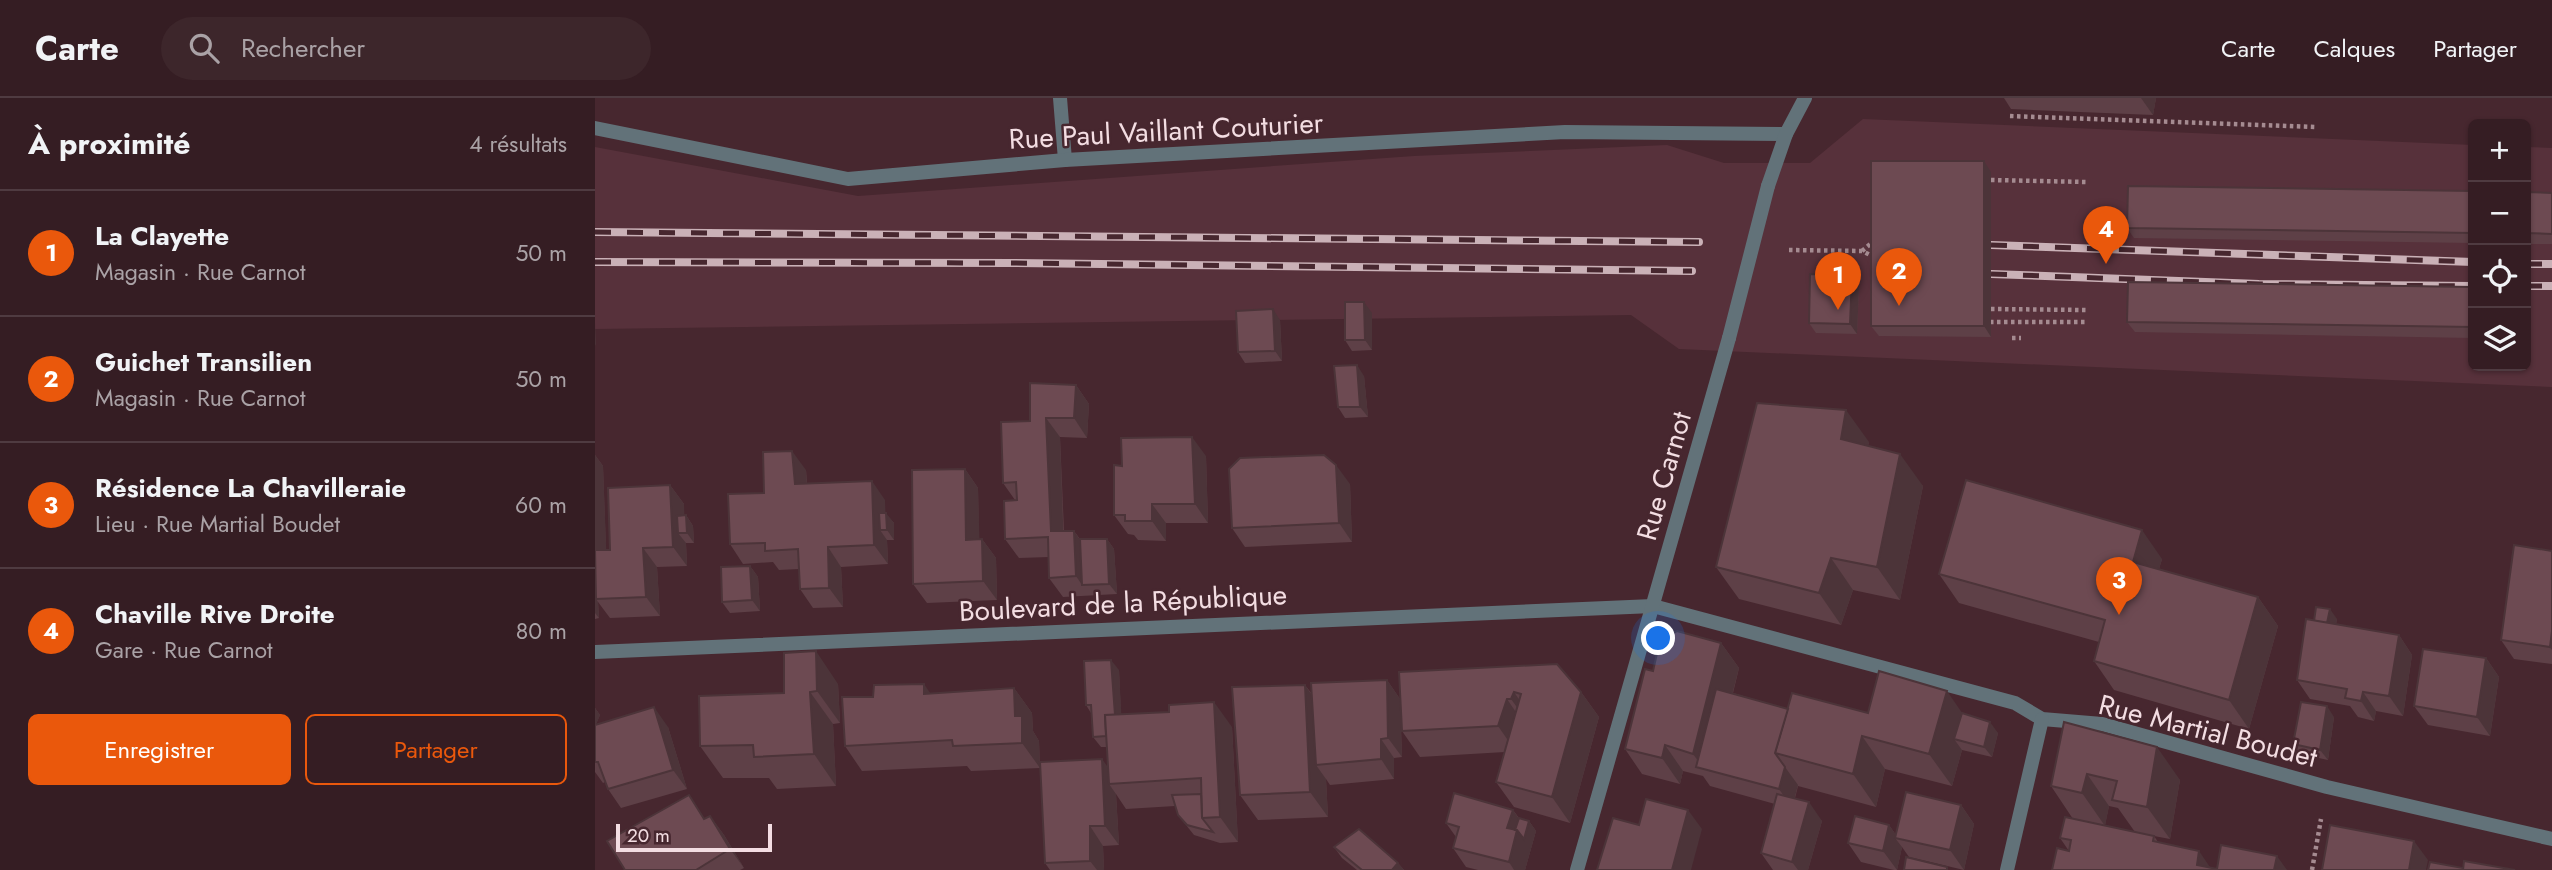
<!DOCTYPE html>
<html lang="fr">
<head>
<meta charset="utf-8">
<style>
  body { margin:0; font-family:Jost,sans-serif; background:#3d262b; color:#f1f3f6 }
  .controls { position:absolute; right:21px; top:21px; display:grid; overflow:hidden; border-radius:10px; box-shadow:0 2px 5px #0004 }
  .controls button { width:63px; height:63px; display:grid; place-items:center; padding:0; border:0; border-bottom:2px solid #4f3b41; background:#351d23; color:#f1f3f6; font:35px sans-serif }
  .scale { position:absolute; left:21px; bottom:18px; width:156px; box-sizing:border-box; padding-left:7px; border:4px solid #f3dde2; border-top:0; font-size:19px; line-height:24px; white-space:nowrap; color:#f3dde2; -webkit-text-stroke:5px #47272f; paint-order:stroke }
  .you { position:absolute; left:1064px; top:541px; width:24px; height:24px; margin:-18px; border:5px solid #fff; border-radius:50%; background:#1a73e8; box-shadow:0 0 0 10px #1a73e833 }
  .badge { display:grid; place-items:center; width:46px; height:46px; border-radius:50%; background:#ea580c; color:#fff; font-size:23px; font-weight:700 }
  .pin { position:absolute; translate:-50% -58px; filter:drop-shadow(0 2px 4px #0008) }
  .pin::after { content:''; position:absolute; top:37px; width:24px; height:21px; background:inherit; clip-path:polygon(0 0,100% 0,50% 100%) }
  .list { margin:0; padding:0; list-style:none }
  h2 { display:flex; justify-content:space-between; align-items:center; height:91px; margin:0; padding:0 28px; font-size:30px }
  h2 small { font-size:23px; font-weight:400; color:#aaa2a6 }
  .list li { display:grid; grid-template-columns:46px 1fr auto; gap:21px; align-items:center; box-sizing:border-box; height:126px; padding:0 28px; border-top:2px solid #4f3b41 }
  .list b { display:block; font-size:26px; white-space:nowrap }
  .list p { margin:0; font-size:23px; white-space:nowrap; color:#aaa2a6 }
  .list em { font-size:23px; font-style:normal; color:#aaa2a6 }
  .actions { display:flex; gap:14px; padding:21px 28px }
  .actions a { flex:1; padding:16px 0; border:2px solid #ea580c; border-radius:10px; text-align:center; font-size:24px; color:#ea580c }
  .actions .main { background:#ea580c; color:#fff }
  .icon { flex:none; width:38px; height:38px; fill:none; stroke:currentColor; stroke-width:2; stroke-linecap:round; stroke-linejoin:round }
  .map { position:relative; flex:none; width:1957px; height:772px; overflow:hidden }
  header { display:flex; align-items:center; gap:42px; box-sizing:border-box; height:98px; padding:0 35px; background:#351d23; border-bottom:2px solid #4f3b41 }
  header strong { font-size:33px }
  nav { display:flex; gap:38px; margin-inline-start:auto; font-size:24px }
  .search { width:490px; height:63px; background:#3d262b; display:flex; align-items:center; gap:18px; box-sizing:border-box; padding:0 24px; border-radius:38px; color:#aaa2a6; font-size:26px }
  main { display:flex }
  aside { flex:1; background:#351d23 }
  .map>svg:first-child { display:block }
  .built { fill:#57313b }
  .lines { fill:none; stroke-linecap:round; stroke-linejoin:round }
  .path { stroke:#a58b91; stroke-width:4.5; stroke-dasharray:3.5 3.5; stroke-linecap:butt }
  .service { stroke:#627279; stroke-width:14 }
  .minor { stroke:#627279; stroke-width:14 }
  .rail-casing { stroke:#cab1b7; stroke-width:8 }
  .rail { stroke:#47272f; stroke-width:5; stroke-dasharray:16; stroke-linecap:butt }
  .minor-bridge { stroke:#627279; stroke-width:14 }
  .wall { fill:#5e4047; fill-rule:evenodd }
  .shaded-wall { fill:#4c3439 }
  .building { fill:#6d4a52; stroke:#4c3439; stroke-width:2 }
  .labels { text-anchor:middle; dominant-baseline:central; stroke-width:5; stroke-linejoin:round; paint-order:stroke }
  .street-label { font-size:28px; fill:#f3dde2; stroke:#47272f }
</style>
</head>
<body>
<header>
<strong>Carte</strong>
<div class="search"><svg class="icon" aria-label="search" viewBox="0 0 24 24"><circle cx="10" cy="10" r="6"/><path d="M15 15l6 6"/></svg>Rechercher</div>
<nav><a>Carte</a><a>Calques</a><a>Partager</a></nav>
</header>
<main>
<aside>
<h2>À proximité<small>4 résultats</small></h2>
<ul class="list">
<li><span class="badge">1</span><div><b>La Clayette</b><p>Magasin · Rue Carnot</p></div><em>50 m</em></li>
<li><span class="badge">2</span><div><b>Guichet Transilien</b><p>Magasin · Rue Carnot</p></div><em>50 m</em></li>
<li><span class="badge">3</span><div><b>Résidence La Chavilleraie</b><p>Lieu · Rue Martial Boudet</p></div><em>60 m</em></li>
<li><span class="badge">4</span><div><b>Chaville Rive Droite</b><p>Gare · Rue Carnot</p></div><em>80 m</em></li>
</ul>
<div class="actions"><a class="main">Enregistrer</a><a>Partager</a></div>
</aside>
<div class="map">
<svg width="1957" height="772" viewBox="0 0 1957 772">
  <rect width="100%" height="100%" fill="#47272f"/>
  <!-- built -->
  <polygon class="built" points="1268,21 1878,47 1878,268 1931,268 1931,49 1957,50 1957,289 1084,251 1036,217 0,231 0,49 263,98 819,58 1072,47 1129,65 1215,65"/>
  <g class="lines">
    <!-- path -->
    <g class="path">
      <polyline points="1415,18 1720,29"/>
      <polyline points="1396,82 1492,84"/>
      <polyline points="1194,152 1267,153 1279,159"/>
      <polyline points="1267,153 1280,142"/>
      <polyline points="1396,211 1491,212"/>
      <polyline points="1395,224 1492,224"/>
      <polyline points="1417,240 1426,240"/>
      <polyline points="1717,772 1726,721"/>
    </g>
    <!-- service -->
    <polyline class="service" points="465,0 470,62"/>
    <!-- minor -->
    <g class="minor">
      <polyline points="0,30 253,81 470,62 970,34 1191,36"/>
      <polyline points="1173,88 1191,36 1210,0"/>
      <polyline points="0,554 1058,508 1420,605 1447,621 1507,626 1732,689 1957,741"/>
      <polyline points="982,772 1134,240"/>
      <polyline points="1412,772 1447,621"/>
    </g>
    <defs>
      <g id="rail">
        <polyline points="0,134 1104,144"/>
        <polyline points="1396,147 1878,164"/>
        <polyline points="0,164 420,165 1097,173"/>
        <polyline points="1931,166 1957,166"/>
        <polyline points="1396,176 1664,186 1878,188"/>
        <polyline points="1931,188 1957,188"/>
      </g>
    </defs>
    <!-- rail casing -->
    <use href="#rail" class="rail-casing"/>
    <!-- rail -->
    <use href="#rail" class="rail"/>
    <!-- minor-bridge -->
    <polyline class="minor-bridge" points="1134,240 1173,88"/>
  </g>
  <!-- wall -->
  <g class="wall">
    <polygon points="1409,0 1561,0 1558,17 1416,11"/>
    <polygon points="1396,74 1396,239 1284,238 1276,228"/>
    <polygon points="1878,93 1878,145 1539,140 1532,130"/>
    <polygon points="1931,94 1957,95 1957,146 1931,146"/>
    <polygon points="1264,189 1262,236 1221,235 1214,225"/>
    <polygon points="1878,189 1878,240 1540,234 1532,224"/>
    <polygon points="777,215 777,252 757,253 750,242"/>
    <polygon points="685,222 687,263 650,265 643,254"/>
    <polygon points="769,278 773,319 750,320 743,309"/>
    <polygon points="481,287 494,306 492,340 465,339 469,433 479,433 485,441 512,441 519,451 522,496 468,499 454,480 454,459 424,460 410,441 420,402 408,385 435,323"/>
    <polygon points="1274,344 1273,348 1328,388 1305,502 1258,492 1246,527 1144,501 1121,469"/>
    <polygon points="0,357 8,368 11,452 15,452 75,387 89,406 89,418 91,417 98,428 99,445 91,445 92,468 62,469 65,518 15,520 3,504 4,520 0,521"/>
    <polygon points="611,358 613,425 571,425 571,443 543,442 539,437 533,436 519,417 527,368"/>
    <polygon points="370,371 383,390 384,441 387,441 401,460 402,502 332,505 318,486"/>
    <polygon points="211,372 212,385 290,402 290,415 299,425 299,442 292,442 293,466 246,469 248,509 218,510 205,491 204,471 184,472 178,464 148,466 135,446 169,395"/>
    <polygon points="755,386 757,444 650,449 637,430"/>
    <polygon points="1957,453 1957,566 1919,561 1906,542"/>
    <polygon points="1567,461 1564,471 1663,499 1683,528 1654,631 1519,592 1499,563 1504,544 1364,505 1344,476"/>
    <polygon points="155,468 163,479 165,513 135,515 127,504"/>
    <polygon points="1742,521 1741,526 1804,537 1817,557 1808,618 1781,613 1779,623 1763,619 1755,608 1715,601 1702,582 1719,523"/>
    <polygon points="1126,545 1144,570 1138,595 1193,611 1273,615 1367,615 1403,635 1397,659 1367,652 1357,688 1290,671 1281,709 1203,688 1200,700 1227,723 1213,772 1178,772 1166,755 1180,706 1115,688 1108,678 1088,673 1085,686 1047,676 1030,651 1058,573"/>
    <polygon points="1891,560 1904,579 1895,638 1833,627 1819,608"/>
    <polygon points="524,572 526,617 637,629 643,744 625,745 599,737 583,717 580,708 531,711 521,696 524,747 508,748 509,772 455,772 450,765 513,669 512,649 506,649 498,639 496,615 491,607"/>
    <polygon points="804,574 986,594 1004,619 975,725 919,709 901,684 910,654 825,659 807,633"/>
    <polygon points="792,582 805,601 807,659 799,660 799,681 735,687 731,681 733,719 663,722 645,697 710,587 717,596"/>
    <polygon points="243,586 245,625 238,626 241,688 182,691 174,680 128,680 105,648 189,595"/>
    <polygon points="419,590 437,615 438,633 444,643 445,670 376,673 372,668 267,673 250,648 278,599"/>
    <polygon points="0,610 5,617 1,626 73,629 92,691 26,710 13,691 10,684 8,685 0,674"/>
    <polygon points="1739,619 1733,662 1705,656 1698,646"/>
    <path d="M 1469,624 L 1585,682 L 1575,741 L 1559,738 L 1563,744 L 1616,770 L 1692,772 L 1457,772 L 1474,753 L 1465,740 L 1478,721 L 1456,688 ZM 1514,708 L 1523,710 L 1540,734 L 1510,727 Z"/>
    <polygon points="1366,707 1379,726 1369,772 1314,759 1307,749 1302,772 1299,772 1266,764 1253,745 1294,727 1301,737"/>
    <polygon points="918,712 924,720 934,723 941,733 930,772 883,772 871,769 858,750 861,739 851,725"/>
    <polygon points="115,718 129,737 149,770 145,772 30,772"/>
    <polygon points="739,749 803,765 809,772 762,772 747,760"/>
  </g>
  <!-- shaded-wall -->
  <g class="shaded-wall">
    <polygon points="1546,0 1561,0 1558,17"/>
    <polygon points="1389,63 1396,74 1396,239 1389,228"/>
    <polygon points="1257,178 1264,189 1262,236 1255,226"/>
    <polygon points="769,204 777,215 777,252 770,242"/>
    <polygon points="678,211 685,222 687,263 680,253"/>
    <polygon points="0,224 0,225 1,248 0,246"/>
    <polygon points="762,267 769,278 773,319 765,309"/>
    <polygon points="481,287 494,306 492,340 479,320"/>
    <polygon points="1251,312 1274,344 1268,373 1246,341"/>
    <polygon points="451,320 465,339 469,453 456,433"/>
    <polygon points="597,339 611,358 613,425 600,406"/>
    <polygon points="197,353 211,372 213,405 200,386"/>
    <polygon points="1305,356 1328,388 1305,502 1282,469"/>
    <polygon points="0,357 8,368 12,472 0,454"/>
    <polygon points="741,367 755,386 757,444 744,425"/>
    <polygon points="370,371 383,390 385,461 371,442"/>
    <polygon points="277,383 290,402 291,432 285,432 292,442 293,466 279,447"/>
    <polygon points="75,387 89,406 90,435 83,435 91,445 92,468 78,449"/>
    <polygon points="557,406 571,425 571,443 557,423"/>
    <polygon points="291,415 299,425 299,442 292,432"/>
    <polygon points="91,417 98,428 99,445 92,435"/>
    <polygon points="1547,432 1567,461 1558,493 1538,464"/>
    <polygon points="479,433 492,452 487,487 481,478"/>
    <polygon points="387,441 401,460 402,502 388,483"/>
    <polygon points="512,441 519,451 522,496 514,486"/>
    <polygon points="233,449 246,469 248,509 234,490"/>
    <polygon points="48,450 62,469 65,518 51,499"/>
    <polygon points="1236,460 1258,492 1246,527 1224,495"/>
    <polygon points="155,468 163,479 165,513 157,502"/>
    <polygon points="0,470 1,501 3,504 4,520 0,515"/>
    <polygon points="1663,499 1683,528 1654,631 1634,602"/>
    <polygon points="1735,511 1742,521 1738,542 1731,532"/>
    <polygon points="1957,533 1957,552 1955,549"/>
    <polygon points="1804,537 1817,557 1808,618 1794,598"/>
    <polygon points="1126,545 1144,570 1117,674 1109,671 1098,656"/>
    <polygon points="221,553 243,586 245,625 222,593"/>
    <polygon points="1891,560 1904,579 1895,638 1882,619"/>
    <polygon points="516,562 524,572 528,648 521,637"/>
    <polygon points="792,582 805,601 807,659 793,640"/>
    <polygon points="329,586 346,611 329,596"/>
    <polygon points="710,587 727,612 721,667 731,681 733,719 715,694"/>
    <polygon points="419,590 437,615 438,633 444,643 445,670 427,645 420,618"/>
    <polygon points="1352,593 1374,625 1359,641 1367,652 1357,688 1334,656"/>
    <polygon points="215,594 238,626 241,688 219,656"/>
    <polygon points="919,594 936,619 934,626 916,601"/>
    <polygon points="986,594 1004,619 975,725 957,699"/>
    <polygon points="1768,594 1781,613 1779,623 1766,603"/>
    <polygon points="912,601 929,626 921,654 903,628"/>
    <polygon points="619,604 637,629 643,744 625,719"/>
    <polygon points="1732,608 1739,619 1733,662 1725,652"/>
    <polygon points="59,609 73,629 92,691 78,672"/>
    <polygon points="0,610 5,617 0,629"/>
    <polygon points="1395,624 1403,635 1397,659 1389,649"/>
    <polygon points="1267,638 1290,671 1281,709 1258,676"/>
    <polygon points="786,641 799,660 799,681 786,661"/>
    <polygon points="1070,647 1088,673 1085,686 1067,660"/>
    <polygon points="1562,649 1585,682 1575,741 1552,709"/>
    <polygon points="507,661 521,680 514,686 521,696 524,747 510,728"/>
    <polygon points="1190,669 1203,687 1197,710 1184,691"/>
    <polygon points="1492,676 1514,708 1510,728 1487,695"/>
    <polygon points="1214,704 1227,723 1213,772 1203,772 1197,764"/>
    <polygon points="1366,707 1379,726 1369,772 1355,752"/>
    <polygon points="918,712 931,731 934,723 941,733 930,772 919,772 914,764 912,730"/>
    <polygon points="1093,712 1107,731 1096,772 1077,772"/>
    <polygon points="115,718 129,737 149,770 135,751"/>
    <polygon points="1294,727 1303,740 1300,740 1307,749 1302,772 1288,753"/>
    <polygon points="495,728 508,748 509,772 502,772 495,763"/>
    <polygon points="1819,743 1833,762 1831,772 1814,772"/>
    <polygon points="1604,753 1617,772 1602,767"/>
    <polygon points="1682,758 1692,772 1679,772"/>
    <polygon points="803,765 809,772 797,772"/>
  </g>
  <!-- building -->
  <g class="building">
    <rect x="1276" y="63" width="113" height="165"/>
    <polygon points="1533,88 1878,93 1878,135 1532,130"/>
    <polygon points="1931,94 1957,95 1957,136 1931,135"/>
    <polygon points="1215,176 1257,178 1255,226 1214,225"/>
    <polygon points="1533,184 1878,189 1878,229 1532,224"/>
    <polygon points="750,204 769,204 770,242 750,242"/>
    <polygon points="678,211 680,253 643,254 641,213"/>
    <polygon points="762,267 765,309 743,309 739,268"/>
    <polygon points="435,285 481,287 479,320 451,320 456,433 479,433 481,478 454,480 453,439 410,441 409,403 422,402 421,384 408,385 406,324 435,323"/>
    <polygon points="1162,305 1251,312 1246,341 1305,356 1282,469 1236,460 1224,495 1121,469"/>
    <polygon points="597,339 600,406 557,406 557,423 530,423 530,417 519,417 519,367 527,368 526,340"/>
    <polygon points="197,353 200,386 277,383 279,447 233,449 234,490 205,491 203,451 170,453 170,445 135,446 133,396 169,395 168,354"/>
    <polygon points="729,357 741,367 744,425 637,430 634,371 645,360"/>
    <polygon points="370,371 371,442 387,441 388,483 318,486 317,372"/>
    <polygon points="1371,382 1547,432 1538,464 1663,499 1634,602 1499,563 1510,522 1344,476"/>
    <polygon points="75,387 78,449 48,450 51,499 1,501 0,452 15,452 13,390"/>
    <polygon points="284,415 291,415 292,432 285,432"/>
    <polygon points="91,417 92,435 83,435 82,418"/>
    <polygon points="485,441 512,441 514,486 487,487"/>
    <polygon points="1919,447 1957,453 1957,533 1955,549 1906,542"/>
    <polygon points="155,468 157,502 127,504 126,469"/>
    <polygon points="1721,509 1735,511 1732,525 1719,523"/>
    <polygon points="1711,521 1804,537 1794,598 1768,594 1766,603 1750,600 1752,591 1702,582"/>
    <polygon points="1082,533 1126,545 1098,656 1070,647 1067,660 1030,651 1050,571 1058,573 1065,542"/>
    <polygon points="1828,551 1891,560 1882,619 1819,608"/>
    <polygon points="221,553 222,593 215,594 219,656 159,659 158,647 105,648 104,598 189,595 189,555"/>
    <polygon points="516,562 520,617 510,617 511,638 498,639 496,607 491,607 489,563"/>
    <polygon points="962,566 986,594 957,699 901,684 926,596 919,594 916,601 912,601 903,628 807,633 804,574"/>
    <polygon points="1284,573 1352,593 1334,656 1267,638 1258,676 1180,655 1197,595 1273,615"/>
    <polygon points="792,582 793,640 786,641 786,661 721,667 716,585"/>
    <polygon points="329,586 329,596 419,590 420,618 427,618 427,645 358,648 357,642 250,648 247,599 278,599 279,587"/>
    <polygon points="710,587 715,694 645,697 637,589"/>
    <polygon points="1121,591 1193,611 1180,655 1190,669 1184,691 1101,669"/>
    <polygon points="619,604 625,719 607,720 606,680 514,686 510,617 574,614 574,607"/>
    <polygon points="1706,604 1732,608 1725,652 1698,646"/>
    <polygon points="59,609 78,672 13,691 3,664 0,664 0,627"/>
    <polygon points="1367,615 1395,624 1389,649 1359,641"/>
    <polygon points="1469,624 1562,649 1552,709 1517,702 1522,683 1492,676 1487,695 1456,688"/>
    <polygon points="507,661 510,728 495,728 495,763 450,765 445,664"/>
    <polygon points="1311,694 1366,707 1355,752 1300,740"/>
    <polygon points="859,695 918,712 912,730 922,732 914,764 858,750 864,729 851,725"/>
    <polygon points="606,696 607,720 618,734 592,727 583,717 577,697"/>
    <polygon points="1182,696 1214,704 1197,764 1166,755"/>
    <polygon points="94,697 109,721 115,718 135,751 101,772 30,772 12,743"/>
    <polygon points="1051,701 1093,712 1077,772 1002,772 1018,720 1044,727"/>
    <polygon points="1260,718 1294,727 1288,753 1253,745"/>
    <polygon points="1470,719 1559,738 1558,743 1604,753 1602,767 1622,771 1626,747 1682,758 1679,772 1457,772 1462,750 1474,753 1476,742 1465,740"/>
    <polygon points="924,720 934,723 929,741 922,732 920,732"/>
    <polygon points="1735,727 1819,743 1814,772 1727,772"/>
    <polygon points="764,731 803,765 797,772 767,772 739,749"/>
    <polygon points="1311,759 1352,769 1352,772 1309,772"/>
    <polygon points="1869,763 1920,772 1868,772"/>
    <polygon points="1835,764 1868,770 1868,772 1833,772"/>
  </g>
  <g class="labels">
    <!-- street labels -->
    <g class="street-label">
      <text transform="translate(571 33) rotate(-3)">Rue Paul Vaillant Couturier</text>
      <text transform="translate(1069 378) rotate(-74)">Rue Carnot</text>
      <text transform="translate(528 505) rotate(-3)">Boulevard de la République</text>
      <text transform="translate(1613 633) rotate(14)">Rue Martial Boudet</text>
    </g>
  </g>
</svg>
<div class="controls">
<button>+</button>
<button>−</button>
<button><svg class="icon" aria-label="locate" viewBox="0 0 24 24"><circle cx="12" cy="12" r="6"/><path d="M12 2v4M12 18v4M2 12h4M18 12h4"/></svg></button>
<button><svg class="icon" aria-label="layers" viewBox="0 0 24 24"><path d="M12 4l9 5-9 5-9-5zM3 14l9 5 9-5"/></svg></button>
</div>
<div class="scale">20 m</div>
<div class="you"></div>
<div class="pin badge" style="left:1243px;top:212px">1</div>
<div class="pin badge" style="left:1304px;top:208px">2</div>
<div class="pin badge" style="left:1524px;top:517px">3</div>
<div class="pin badge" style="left:1511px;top:166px">4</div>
</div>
</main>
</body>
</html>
